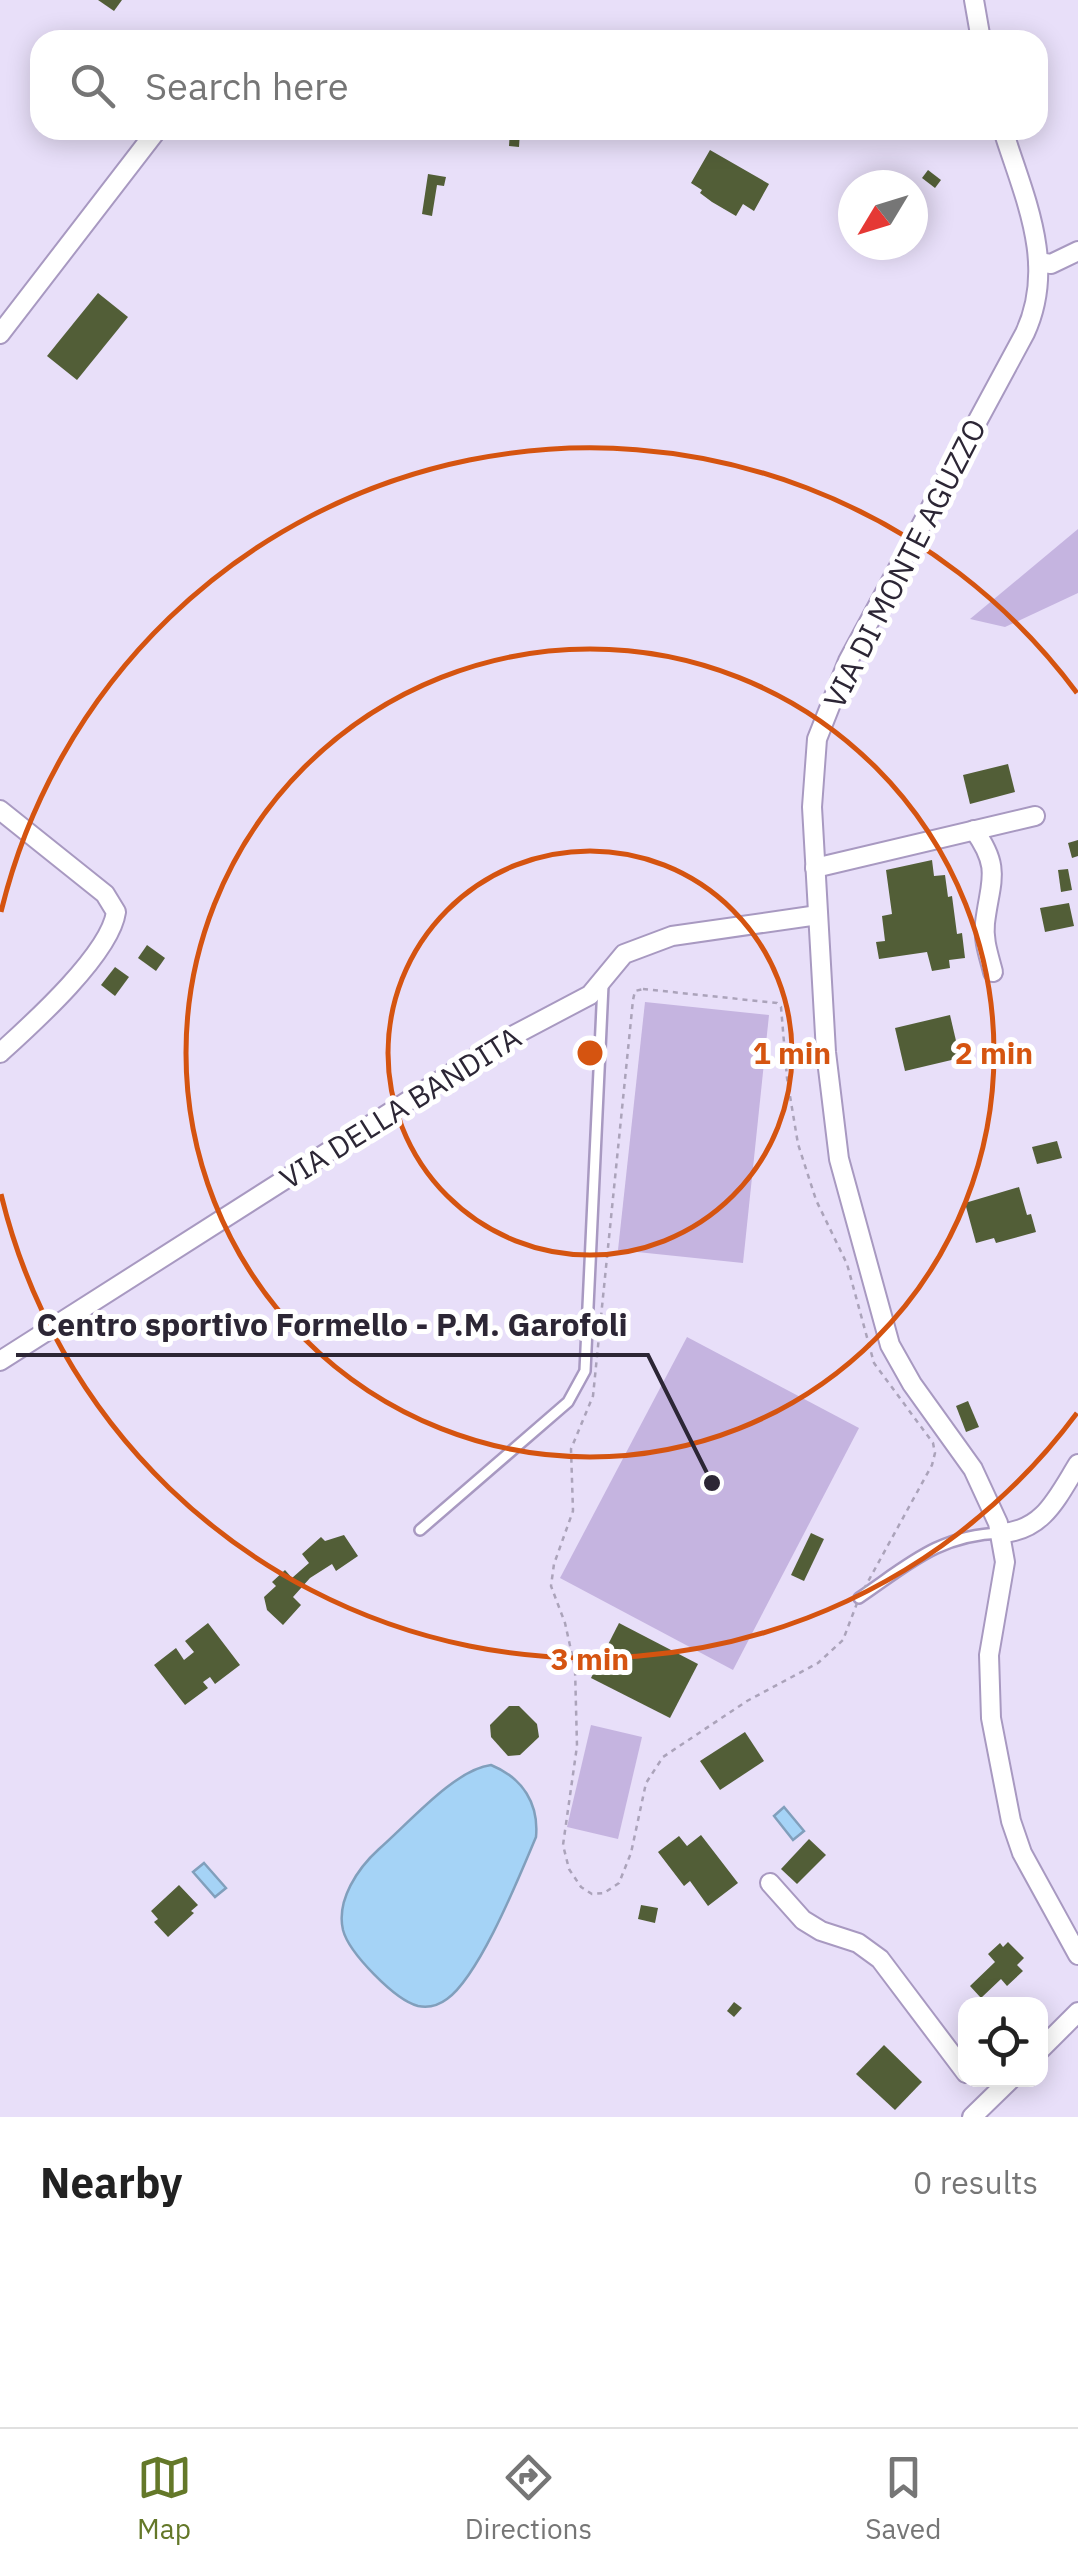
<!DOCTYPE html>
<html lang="en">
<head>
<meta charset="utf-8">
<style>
  body { margin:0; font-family:"IBM Plex Sans",sans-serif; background:#f6f6f6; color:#222 }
  .controls { position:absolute; right:30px; bottom:30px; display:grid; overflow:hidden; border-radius:20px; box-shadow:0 5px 25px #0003 }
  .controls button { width:90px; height:90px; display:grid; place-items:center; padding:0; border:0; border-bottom:2px solid #e0e0e0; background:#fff; color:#222; font:50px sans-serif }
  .compass { position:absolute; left:838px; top:170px; width:90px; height:90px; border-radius:50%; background:#fff; box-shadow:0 5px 25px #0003; rotate:232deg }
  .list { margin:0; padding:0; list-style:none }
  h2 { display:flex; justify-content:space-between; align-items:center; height:130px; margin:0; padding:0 40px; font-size:42px }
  h2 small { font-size:32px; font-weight:400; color:#767676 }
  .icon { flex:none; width:55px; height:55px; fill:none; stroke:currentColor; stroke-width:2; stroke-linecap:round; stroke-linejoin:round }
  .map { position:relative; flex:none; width:1078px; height:2117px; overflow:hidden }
  .search { position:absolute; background:#fff; box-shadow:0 5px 25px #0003; left:30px; right:30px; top:30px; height:110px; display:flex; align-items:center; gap:25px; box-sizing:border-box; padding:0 35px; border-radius:30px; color:#767676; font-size:38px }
  .sheet { height:310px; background:#fff }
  nav { display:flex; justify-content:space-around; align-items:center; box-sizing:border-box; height:140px; border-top:2px solid #e0e0e0; background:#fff; font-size:28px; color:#767676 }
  nav a { display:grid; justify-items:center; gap:5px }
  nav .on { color:#647829 }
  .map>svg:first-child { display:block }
  .green { fill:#c5b4e0 }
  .water { fill:#a5d3f6; stroke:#819fbc; stroke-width:2.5 }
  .building { fill:#525e37 }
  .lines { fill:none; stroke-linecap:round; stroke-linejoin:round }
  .service-casing { stroke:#a899c1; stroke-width:14 }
  .minor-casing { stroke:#a899c1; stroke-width:22 }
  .path { stroke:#aba3ba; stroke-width:2.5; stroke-dasharray:5 5; stroke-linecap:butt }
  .service { stroke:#fff; stroke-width:9 }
  .minor { stroke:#fff; stroke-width:18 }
  .ring { fill:none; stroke:#d55410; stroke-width:5 }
  .labels { text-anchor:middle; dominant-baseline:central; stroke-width:10; stroke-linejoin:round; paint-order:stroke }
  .street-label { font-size:30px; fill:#2c2635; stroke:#fff }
  .centre { fill:#d55410; stroke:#fff; stroke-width:5 }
  .ring-label { font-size:30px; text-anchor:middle; font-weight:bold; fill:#d55410; stroke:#fff; stroke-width:10; stroke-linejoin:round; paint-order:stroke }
  .leader { fill:none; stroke:#2c2635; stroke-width:4 }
  .callout-dot { fill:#2c2635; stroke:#fff; stroke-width:4 }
  .callout-label { font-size:32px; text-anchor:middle; font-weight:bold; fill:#2c2635; stroke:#fff; stroke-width:10; stroke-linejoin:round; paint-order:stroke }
</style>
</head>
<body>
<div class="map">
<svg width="1078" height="2117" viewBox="0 0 1078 2117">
  <rect width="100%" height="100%" fill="#e8dff9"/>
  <!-- green -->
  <g class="green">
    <polygon points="1078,529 1078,593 1005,627 970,619"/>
    <polygon points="645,1002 769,1015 743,1263 618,1250"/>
    <polygon points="687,1337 859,1428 733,1670 560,1578"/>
    <polygon points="591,1725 642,1737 618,1839 567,1827"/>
  </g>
  <!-- water -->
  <g class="water">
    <path d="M 491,1765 C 523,1778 539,1804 536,1837 C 519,1877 480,1975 447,1999 C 439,2005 428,2008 418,2006 C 395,2000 349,1953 343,1930 C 336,1900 358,1868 379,1849 C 407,1825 455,1769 491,1765 Z"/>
    <polygon points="784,1807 804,1831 793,1840 774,1816"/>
    <polygon points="204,1863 226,1888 215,1897 193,1872"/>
  </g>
  <!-- building -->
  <g class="building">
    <polygon points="98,0 122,0 114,11"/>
    <polygon points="510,130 520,130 519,147 509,146"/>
    <polygon points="710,150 769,184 754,211 743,204 736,216 712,202 700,193 702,190 691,183"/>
    <polygon points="928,170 941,180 935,188 922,178"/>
    <polygon points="428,174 446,177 444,186 437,185 432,216 422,214"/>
    <polygon points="98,293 128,317 77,380 47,356"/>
    <polygon points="1008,764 1015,792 970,804 963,775"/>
    <polygon points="1078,840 1078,856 1072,858 1068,843"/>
    <polygon points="932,860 934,876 945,875 948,897 952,896 957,934 962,933 965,958 949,960 950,968 932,971 927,952 879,959 876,942 885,941 882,916 892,914 886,870"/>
    <polygon points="1068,869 1072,890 1061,892 1058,870"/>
    <polygon points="1069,903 1074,926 1045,932 1040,908"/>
    <polygon points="147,945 165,958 156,971 138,958"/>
    <polygon points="115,967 129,977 115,996 101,985"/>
    <polygon points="950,1015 960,1058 905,1071 895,1028"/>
    <polygon points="1057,1141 1062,1158 1037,1164 1032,1147"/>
    <polygon points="1019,1187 1027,1215 1031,1214 1036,1232 996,1243 994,1238 976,1243 965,1203"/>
    <polygon points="968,1401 979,1427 966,1432 956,1406"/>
    <polygon points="811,1533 824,1539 804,1581 791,1575"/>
    <polygon points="344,1535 358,1556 336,1571 332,1564 310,1578 293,1597 301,1605 283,1625 267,1610 264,1597 276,1586 272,1582 285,1570 292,1578 309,1563 302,1554 321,1537 325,1541"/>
    <polygon points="208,1623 240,1665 215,1684 210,1677 203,1682 208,1688 185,1705 154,1665 176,1648 184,1660 194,1652 185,1641"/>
    <polygon points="619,1623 698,1664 670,1718 591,1678"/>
    <polygon points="509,1706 519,1706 537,1724 539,1737 520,1755 508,1756 491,1737 490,1725"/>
    <polygon points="745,1732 764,1761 720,1790 700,1761"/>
    <polygon points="701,1835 738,1883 708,1906 690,1881 684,1886 658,1852 679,1836 687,1846"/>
    <polygon points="809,1839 826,1855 797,1884 781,1869"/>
    <polygon points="179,1885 198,1905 191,1911 194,1913 168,1937 154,1922 158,1919 151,1911"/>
    <polygon points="641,1905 658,1908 655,1923 638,1919"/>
    <polygon points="1008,1942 1024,1958 1017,1965 1023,1971 1007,1986 1001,1979 981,1998 970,1986 995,1962 988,1954 1000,1943 1003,1947"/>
    <polygon points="734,2002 742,2008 734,2017 727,2011"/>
    <polygon points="884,2045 922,2082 895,2110 856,2074"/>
  </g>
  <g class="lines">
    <defs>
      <g id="service">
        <polyline points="420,1530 568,1402 585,1371 603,985"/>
        <path d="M 859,1598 C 908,1565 938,1535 1001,1533"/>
      </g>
      <g id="minor">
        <polyline points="974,0 981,40"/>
        <path d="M 1003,130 C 1024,197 1057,264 1025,333 L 848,661 L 817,739 L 812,807 L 826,1052 L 839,1159 L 890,1345 L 912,1384 L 973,1469 L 998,1523 L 1005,1562 L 989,1655 L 991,1718 L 1011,1821 L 1022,1853 L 1078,1955"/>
        <polyline points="1038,262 1051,264 1078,251"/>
        <polyline points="0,334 157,130"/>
        <path d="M 0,810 L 105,894 L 116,912 C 110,954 32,1024 0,1053"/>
        <path d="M 974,830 C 1002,869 990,881 985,923 C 983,940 989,956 993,972"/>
        <polyline points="815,868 1035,816"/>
        <polyline points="0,1361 499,1043 590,995 624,954 672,936 818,915"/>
        <path d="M 1001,1533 C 1043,1531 1057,1498 1078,1464"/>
        <polyline points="770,1883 803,1920 821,1931 858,1943 880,1959 966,2073"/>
        <polyline points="1040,2050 1078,2012"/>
        <polyline points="972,2117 1010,2080"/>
      </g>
    </defs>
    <!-- service casing -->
    <use href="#service" class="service-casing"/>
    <!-- minor casing -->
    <use href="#minor" class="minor-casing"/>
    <!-- path -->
    <polygon class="path" points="643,989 777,1003 781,1007 787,1078 798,1144 816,1200 847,1264 874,1363 933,1443 935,1453 932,1465 859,1598 843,1640 818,1663 747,1701 663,1757 646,1783 631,1853 619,1883 604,1893 592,1894 581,1887 569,1869 563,1845 577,1746 575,1668 565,1623 551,1586 554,1564 573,1511 571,1449 593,1396 633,1000 635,991"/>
    <!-- service -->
    <use href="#service" class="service"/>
    <!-- minor -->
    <use href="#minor" class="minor"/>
  </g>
  <!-- distance rings -->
  <g class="ring">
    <circle cx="590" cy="1053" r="202"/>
    <circle cx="590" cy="1053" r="404"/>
    <path d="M1077 1413A606 606 0 0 1 1 1194M1 912A606 606 0 0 1 1077 693"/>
  </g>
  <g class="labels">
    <!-- street labels -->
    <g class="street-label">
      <text transform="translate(904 563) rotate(-63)">VIA DI MONTE AGUZZO</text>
      <text transform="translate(400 1107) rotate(-32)">VIA DELLA BANDITA</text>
    </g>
  </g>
  <circle cx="590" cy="1053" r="15" class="centre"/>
  <g class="ring-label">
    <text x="792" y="1064">1 min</text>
    <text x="994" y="1064">2 min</text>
    <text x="590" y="1670">3 min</text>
  </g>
  <!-- callouts -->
  <path class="leader" d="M712 1483L648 1355H16"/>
  <circle class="callout-dot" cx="712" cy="1483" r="10"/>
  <g class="callout-label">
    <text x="332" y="1336">Centro sportivo Formello - P.M. Garofoli</text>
  </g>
</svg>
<div class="controls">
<button><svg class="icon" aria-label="locate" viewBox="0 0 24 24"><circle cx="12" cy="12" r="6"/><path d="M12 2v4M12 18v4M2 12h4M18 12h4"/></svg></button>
</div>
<svg class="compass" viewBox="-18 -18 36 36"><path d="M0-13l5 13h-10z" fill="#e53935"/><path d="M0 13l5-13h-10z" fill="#767676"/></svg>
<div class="search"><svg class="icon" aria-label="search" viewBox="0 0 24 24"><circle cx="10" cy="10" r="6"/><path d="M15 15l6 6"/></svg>Search here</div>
</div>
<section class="sheet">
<h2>Nearby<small>0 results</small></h2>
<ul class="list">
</ul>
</section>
<nav>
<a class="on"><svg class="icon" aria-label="map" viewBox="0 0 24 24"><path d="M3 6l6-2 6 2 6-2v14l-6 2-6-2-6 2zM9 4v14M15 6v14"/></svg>Map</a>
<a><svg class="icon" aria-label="directions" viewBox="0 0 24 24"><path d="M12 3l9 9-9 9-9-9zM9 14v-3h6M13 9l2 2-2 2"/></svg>Directions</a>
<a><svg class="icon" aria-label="saved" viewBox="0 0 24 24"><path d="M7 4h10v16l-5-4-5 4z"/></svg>Saved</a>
</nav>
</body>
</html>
